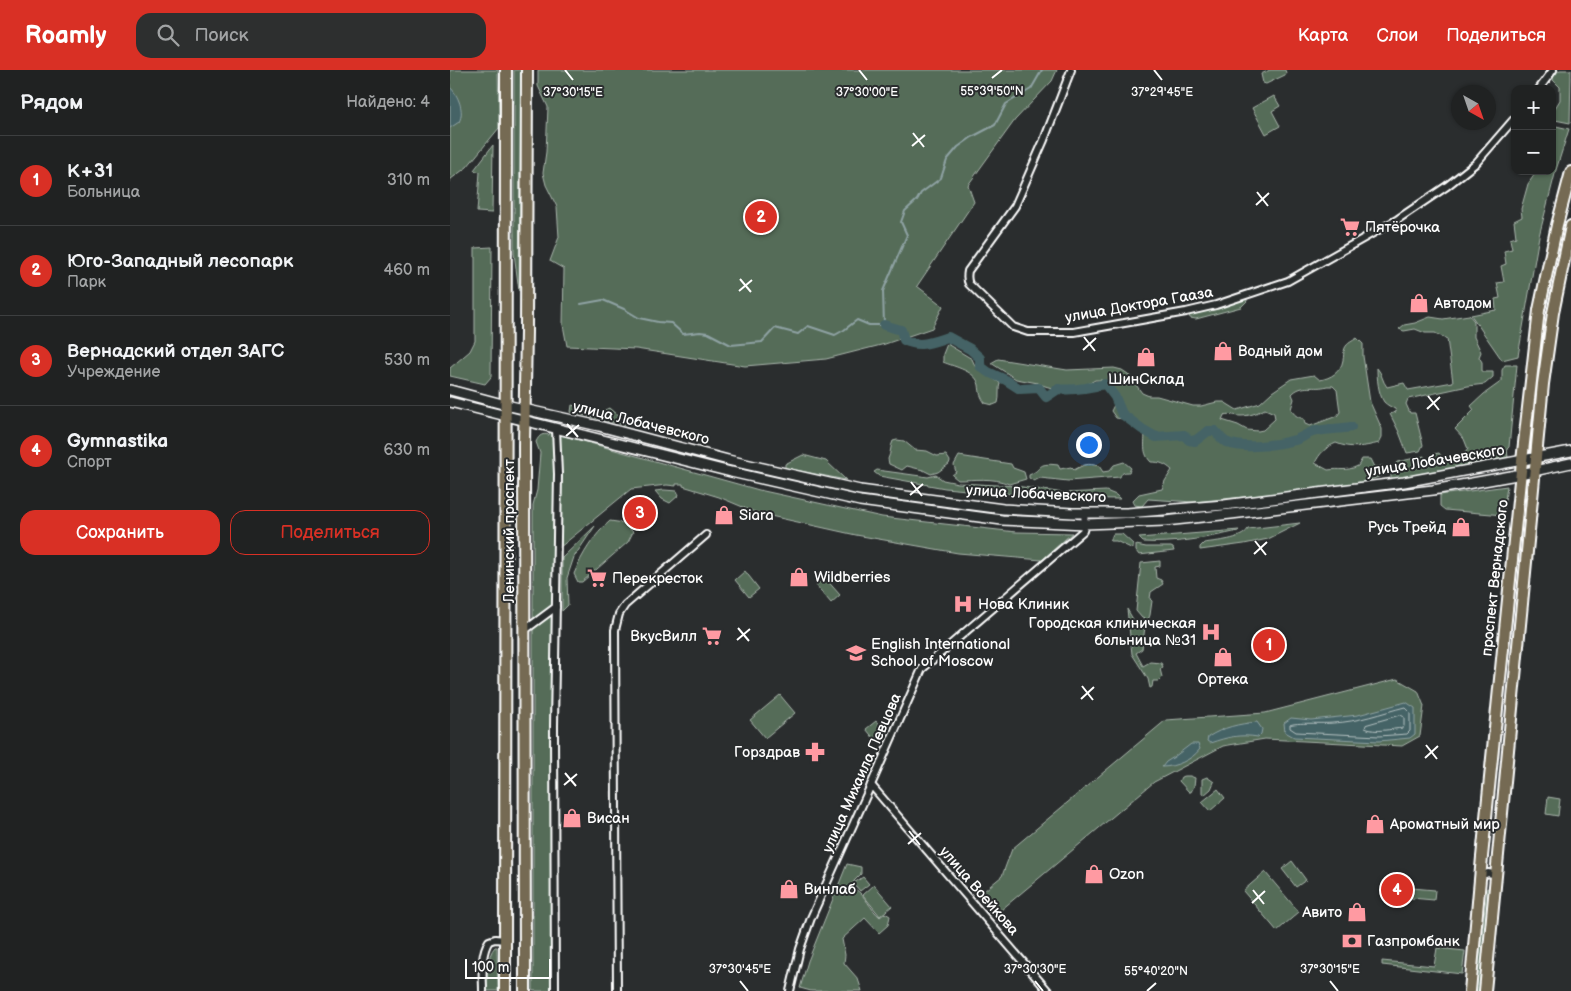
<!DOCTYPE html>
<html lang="ru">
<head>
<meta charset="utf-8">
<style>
  body { margin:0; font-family:"Balsamiq Sans",sans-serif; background:#2d2f2f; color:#f1f3f6 }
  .controls { position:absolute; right:15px; top:15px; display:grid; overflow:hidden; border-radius:10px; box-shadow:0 1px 4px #0004 }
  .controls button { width:45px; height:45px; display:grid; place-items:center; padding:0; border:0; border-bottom:1px solid #3d3f40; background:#202222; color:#f1f3f6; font:25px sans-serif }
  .compass { position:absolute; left:1001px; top:15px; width:45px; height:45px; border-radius:50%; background:#202222; box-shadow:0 1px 4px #0004; rotate:140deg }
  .scale { position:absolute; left:15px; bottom:12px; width:86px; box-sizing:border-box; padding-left:5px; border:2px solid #fff; border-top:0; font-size:14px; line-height:18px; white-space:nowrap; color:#fff; -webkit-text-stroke:4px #2a2d2e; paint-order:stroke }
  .you { position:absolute; left:638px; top:374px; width:18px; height:18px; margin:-12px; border:4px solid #fff; border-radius:50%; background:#1a73e8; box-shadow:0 0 0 8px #1a73e833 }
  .badge { display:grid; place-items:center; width:32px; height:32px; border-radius:50%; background:#d93025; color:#fff; font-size:16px; font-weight:700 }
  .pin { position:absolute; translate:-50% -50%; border:2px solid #fff; box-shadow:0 1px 5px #0006 }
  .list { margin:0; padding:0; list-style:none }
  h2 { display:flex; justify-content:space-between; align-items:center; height:65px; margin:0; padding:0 20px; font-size:21px }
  h2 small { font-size:16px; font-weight:400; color:#a2a4a5 }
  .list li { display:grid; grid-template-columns:32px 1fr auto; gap:15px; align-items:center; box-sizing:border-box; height:90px; padding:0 20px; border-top:1px solid #3d3f40 }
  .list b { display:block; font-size:19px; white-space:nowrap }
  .list p { margin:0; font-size:16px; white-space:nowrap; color:#a2a4a5 }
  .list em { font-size:16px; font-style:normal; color:#a2a4a5 }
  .actions { display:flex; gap:10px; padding:15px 20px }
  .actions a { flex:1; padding:11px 0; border:1px solid #d93025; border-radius:15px; text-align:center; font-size:18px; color:#d93025 }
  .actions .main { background:#d93025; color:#fff }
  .icon { flex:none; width:28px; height:28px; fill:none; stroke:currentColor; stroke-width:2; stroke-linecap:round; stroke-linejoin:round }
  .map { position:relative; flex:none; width:1121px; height:921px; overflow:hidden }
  header { display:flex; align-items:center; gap:30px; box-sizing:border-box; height:70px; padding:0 25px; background:#d93025; color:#fff }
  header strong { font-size:24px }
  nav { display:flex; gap:28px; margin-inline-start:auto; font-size:18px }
  .search { width:350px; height:45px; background:#2d2f2f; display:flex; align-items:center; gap:12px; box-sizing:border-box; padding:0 18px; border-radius:15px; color:#a2a4a5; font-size:19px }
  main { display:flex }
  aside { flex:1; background:#202222 }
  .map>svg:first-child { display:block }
  .green { fill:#546c59; stroke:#aab6ac; fill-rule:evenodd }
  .water { fill:#456466; stroke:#8fa2a3 }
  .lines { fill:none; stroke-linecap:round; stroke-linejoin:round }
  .shore { stroke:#b5c1c2; stroke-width:1 }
  .stream { stroke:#8fa2a3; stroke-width:2 }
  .river { stroke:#456466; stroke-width:10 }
  .minor-casing { stroke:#fff; stroke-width:10 }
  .secondary-casing { stroke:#fff; stroke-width:12 }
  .primary-casing { stroke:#fff; stroke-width:14 }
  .minor { stroke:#2a2d2e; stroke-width:6 }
  .secondary { stroke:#2a2d2e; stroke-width:9 }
  .primary { stroke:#746b52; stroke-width:10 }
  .ticks { fill:none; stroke:#fff; stroke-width:2 }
  .labels { text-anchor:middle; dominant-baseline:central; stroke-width:4; stroke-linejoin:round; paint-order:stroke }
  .poi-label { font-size:15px; fill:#fff; stroke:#2a2d2e; text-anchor:start }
  .street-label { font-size:15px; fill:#fff; stroke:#2a2d2e }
  .ticks-label { font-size:12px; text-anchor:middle; fill:#fff; stroke:#2a2d2e; stroke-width:4; stroke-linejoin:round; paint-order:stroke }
</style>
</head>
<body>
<header>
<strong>Roamly</strong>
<div class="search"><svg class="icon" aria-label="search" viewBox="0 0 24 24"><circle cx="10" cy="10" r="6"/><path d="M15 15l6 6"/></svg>Поиск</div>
<nav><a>Карта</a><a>Слои</a><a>Поделиться</a></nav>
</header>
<main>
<aside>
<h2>Рядом<small>Найдено: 4</small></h2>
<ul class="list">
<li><span class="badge">1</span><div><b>К+31</b><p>Больница</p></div><em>310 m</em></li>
<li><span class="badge">2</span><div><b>Юго-Западный лесопарк</b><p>Парк</p></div><em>460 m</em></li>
<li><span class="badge">3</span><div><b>Вернадский отдел ЗАГС</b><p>Учреждение</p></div><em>530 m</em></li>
<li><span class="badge">4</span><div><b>Gymnastika</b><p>Спорт</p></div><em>630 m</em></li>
</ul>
<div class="actions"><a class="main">Сохранить</a><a>Поделиться</a></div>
</aside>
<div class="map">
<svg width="1121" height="921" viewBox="0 0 1121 921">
  <rect width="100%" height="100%" fill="#2a2d2e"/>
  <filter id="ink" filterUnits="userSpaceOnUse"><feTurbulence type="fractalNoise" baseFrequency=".02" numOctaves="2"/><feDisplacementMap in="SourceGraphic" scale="10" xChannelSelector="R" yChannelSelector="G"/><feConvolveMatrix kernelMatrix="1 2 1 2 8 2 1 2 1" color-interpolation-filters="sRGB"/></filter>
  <g filter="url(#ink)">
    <!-- green -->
    <g class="green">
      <polygon points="0,0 48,0 49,58 17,97 1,109 0,112"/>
      <polygon points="64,0 71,0 69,221 64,183"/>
      <polygon points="88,0 607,0 602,11 565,50 518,115 524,132 467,216 493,236 482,258 435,274 376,289 295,296 186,279 117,276 113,255 114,199 100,191 109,167 107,137 96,115 93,103 96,82 98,37 88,16"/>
      <polygon points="820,0 835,0 836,3 835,5 816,14 813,13 811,4"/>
      <polygon points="1110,0 1121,0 1120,53 1105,50 1102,52 1102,43 1110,30 1110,17 1103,10 1104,4"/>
      <polygon points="824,26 830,36 822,41 830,56 816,64 802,38"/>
      <polygon points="1106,56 1119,59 1106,100 1089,166 1068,286 1052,290 1021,245 1046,240 1045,229 1050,228 1047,213 1054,212 1051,196 1056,194 1054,181 1062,179 1060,169 1066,167 1064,151 1072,147 1071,139 1078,114 1087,101 1102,101 1102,59"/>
      <polygon points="43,75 42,143 27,142 30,102 24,100"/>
      <polygon points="42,177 41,307 35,314 0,306 0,298 20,281 25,271 25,178"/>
      <polygon points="797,229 797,231 791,237 746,249 740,248 739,245"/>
      <path d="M 1019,245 L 1024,251 L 1024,267 L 1031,282 L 1029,287 L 1032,292 L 1032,302 L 1043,302 L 1043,307 L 1035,314 L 1018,316 L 958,329 L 956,334 L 960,343 L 965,343 L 973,375 L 970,381 L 957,383 L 949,362 L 940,344 L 946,342 L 945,339 C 941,337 937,335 934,332 C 928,323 927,308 927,298 C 932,303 932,311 937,317 L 954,313 L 958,320 L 1003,312 L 997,269 L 985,263 L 975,263 L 965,259 L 954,261 L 949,259 L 954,255 L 965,253 L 980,247 L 993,249 Z"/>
      <path d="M 907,268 L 913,274 L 913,286 L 920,332 L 932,359 L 932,367 L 929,373 C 914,377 900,379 886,373 C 876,377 869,384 865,393 L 878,400 C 891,398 895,402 908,396 L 912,389 L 920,389 L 924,397 L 933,396 L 931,406 L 917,411 L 832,423 L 743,432 L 698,429 L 692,436 L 684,435 L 682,431 L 689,424 L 712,419 L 715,411 L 722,400 C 715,394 711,392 701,392 C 690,381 697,370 694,356 L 681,347 L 673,349 L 666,348 L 661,341 L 669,325 L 652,310 L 645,310 L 638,314 L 602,318 L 595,316 L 588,313 L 566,309 L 541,293 L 548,289 L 617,300 L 664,298 L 672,300 L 678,304 L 692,323 L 699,326 L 707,326 L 743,336 L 751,336 L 767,332 L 774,332 L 787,340 L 810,333 L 822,322 L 841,309 L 864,305 L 870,310 C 881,308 891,302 893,290 C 894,287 893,282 895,278 C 897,273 903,271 907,268 ZM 877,316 L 883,316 L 887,320 L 890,342 L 887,346 L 860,356 L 855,354 L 854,349 C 847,347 844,345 841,339 L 844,329 L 842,324 C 852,313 865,320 877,316 ZM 815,339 L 824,343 L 825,349 L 813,360 L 808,361 L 797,360 L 788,355 L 772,350 L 774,345 C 780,343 784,346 791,346 C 799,346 807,343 815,339 Z"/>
      <path d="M 497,274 L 522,289 L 526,298 L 550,313 C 548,319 550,327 548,333 L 543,335 L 535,333 C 530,326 530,323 529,315 C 526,301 505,297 493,292 L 493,284 Z"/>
      <path d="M 1055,295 L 1067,295 L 1059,377 L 1057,379 L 1058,388 L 944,411 L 941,408 L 941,400 L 947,392 L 974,386 L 978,394 L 984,394 L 984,384 L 989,383 C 998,397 1010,390 1018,379 L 1014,369 L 1005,359 L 1024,340 L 1021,336 L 1034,324 L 1052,311 L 1052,300 Z"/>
      <polygon points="122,335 149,343 159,338 167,345 179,349 178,356 121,342"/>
      <path d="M 100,362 L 309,420 L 432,447 L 566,462 L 622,463 L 592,490 L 508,483 L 406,465 L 307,443 L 269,427 L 233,416 L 233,414 L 226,414 L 226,416 L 217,415 L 181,419 L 109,478 L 103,921 L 83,921 L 83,435 L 87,420 L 90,383 L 86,372 C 89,365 93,363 99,365 Z"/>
      <path d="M 447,370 L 454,371 L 465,380 L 477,381 L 487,386 L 496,385 L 500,391 L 499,394 L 488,402 L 481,404 L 473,400 L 457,396 L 452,400 L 439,394 L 438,389 C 441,383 440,377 443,371 Z"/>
      <polygon points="353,385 376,391 396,410 335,398 335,394"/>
      <path d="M 509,386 L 561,394 L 563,398 L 574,402 L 576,409 L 559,414 C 543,407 524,410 508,410 L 502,405 L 506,402 L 504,395 Z"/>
      <path d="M 674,392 L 681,398 L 679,402 C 674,402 671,403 670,407 L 618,411 L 590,408 L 584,411 L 579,408 L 579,405 C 594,399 585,392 608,395 L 610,399 L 621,397 L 624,400 C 635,394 637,393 649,396 L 653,402 L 659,401 L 664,395 Z"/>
      <polygon points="427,400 478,407 486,405 493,410 508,413 566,416 614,423 656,421 666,425 670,429 604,428 495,418 429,406 424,402"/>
      <polygon points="1057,416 1053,445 995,440 990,436 990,425"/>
      <polygon points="214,420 227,421 229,425 220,433 212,429 205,421"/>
      <path d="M 160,451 L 174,453 L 183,462 L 178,472 L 132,512 L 128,512 L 124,504 C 132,484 144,465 160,451 Z"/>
      <path d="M 850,453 L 818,469 L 794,474 L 750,480 L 750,477 L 754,473 C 766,471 792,470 798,459 Z"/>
      <polygon points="145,456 124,487 117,508 118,535 112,541 112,488"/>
      <path d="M 789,460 L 788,461 C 758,468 724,474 693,472 L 689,468 Z"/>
      <polygon points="663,464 672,464 683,474 683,479 666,471 660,471"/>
      <polygon points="686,475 696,477 721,477 723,478 724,481 689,485 686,481"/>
      <polygon points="710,491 710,496 705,497 706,508 711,510 713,514 701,522 700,529 702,531 700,545 698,550 692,548 686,541 691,493"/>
      <polygon points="295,501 309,519 299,527 285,510"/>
      <polygon points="375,508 390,525 381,533 366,515"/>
      <polygon points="677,539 684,551 695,557 692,579 686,583 693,596 700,592 711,593 713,597 710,599 712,607 708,611 703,611 702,617 700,618 698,609 682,584"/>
      <polygon points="947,609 968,621 974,636 970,666 952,676 815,669 773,676 704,712 545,845 528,826 552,806 562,779 716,650 815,643"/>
      <polygon points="330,625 345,643 315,668 300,650"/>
      <polygon points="426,651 436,663 426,671 416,659"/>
      <polygon points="735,706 740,706 745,708 744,716 741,722 739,722 729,711 731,707"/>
      <polygon points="757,707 764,712 761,719 754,725 752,724 752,709"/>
      <polygon points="768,719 775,728 760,741 752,732"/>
      <polygon points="1098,727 1110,729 1108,746 1096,744"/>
      <polygon points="842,791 856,810 846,817 832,799"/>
      <path d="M 397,794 L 411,797 L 411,804 L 404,811 L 404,813 L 413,807 L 419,814 L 410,821 L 405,815 L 405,819 C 416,826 420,839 430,847 L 435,843 L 440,846 L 438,855 L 429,863 L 415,848 L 392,869 L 395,885 L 394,893 L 408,909 L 412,921 L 361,921 L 350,918 L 358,891 Z"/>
      <polygon points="815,802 849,842 827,861 793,821"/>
      <polygon points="424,815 442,836 430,846 413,825"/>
      <polygon points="962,818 985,820 984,830 961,828"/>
      <polygon points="1037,818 1039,819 1029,921 1026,921"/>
      <path d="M 45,877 L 47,877 L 47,880 L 48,921 L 36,921 C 36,910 37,884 45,877 Z"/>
      <polygon points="987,878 1015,881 1012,904 932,895 932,891 984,896"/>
    </g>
    <!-- water -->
    <g class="water">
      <path d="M 0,17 C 8,25 15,41 9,52 L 0,58 Z"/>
      <polygon points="956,632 965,638 965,664 960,668 929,671 844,667 835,662 834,653 841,648 861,650 908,645"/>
      <path d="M 807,652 L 812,659 L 811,664 L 808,667 C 789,664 778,667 760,673 L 757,671 L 758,667 C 774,657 788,654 807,652 Z"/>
      <path d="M 741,674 L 748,674 L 750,679 C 742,690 725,697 712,697 L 716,692 L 724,687 Z"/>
    </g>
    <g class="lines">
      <!-- shore -->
      <g class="shore">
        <path d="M 955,637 L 960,642 L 960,661 L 957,664 L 929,666 L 846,662 L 840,658 L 840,655 C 845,652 874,654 883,653 C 908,652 931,643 955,637 Z"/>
        <path d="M 951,645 L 954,647 L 954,656 L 953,658 C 941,659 925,663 915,658 L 916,655 Z"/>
      </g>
      <!-- stream -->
      <polyline class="stream" points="131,234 153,230 174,239 189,248 208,252 221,253 233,264 250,262 258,263 281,275 312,272 325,258 348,264 358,256 385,265 394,260 407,250 419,255 434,255 433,221 457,165 451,152 455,141 467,130 471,123 491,108 497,90 508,77 522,67 545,55 556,34 581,19 592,0"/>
      <!-- river -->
      <path class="river" d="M 434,255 L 451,260 L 454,270 C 470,278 482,272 498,267 L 520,279 L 530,288 L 530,296 L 538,302 L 556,310 L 570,319 L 589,318 L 596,327 L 608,319 C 624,321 639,318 655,314 L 665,327 L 672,344 L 692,359 L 706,367 L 734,365 L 739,370 L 745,371 L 758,361 L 765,361 C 768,364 772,370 776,372 C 793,380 827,375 845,370 C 852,368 859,362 866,361 C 878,359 890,359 901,357"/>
      <defs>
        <g id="minor">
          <path d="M 621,0 L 594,70 L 565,136 L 518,201 C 517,206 517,210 519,214 L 563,257 L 578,262 L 624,262 L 736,242 L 766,235 L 838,211 L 948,149 L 997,116 L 1026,93 L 1065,48"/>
          <polyline points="1089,19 1103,0"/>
          <polyline points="75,560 106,537"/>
          <polyline points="421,715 598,921"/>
          <polyline points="1031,809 1033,805 1038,803 1043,804 1046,810"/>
          <path d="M 33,921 C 33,906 30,884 39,871 L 45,869 L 55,870"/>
          <polyline points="105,921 104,656 108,404 106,359"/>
          <polyline points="167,921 165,560 169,544 175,535 256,465"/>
          <polyline points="340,921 350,879 361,848 421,715 472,599 633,461 635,454 634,443"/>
        </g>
        <g id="secondary">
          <polyline points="0,320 56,335 149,356 278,390 410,420 553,439 623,443 677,443 774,435 954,412 1121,381"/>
          <polyline points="0,332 281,402 410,431 552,450 635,454 715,451 781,444 983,420 1061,406 1121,393"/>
        </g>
        <g id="primary">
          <polyline points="55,921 56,0"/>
          <polyline points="75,921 74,375 76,262 77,0"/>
          <polyline points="1020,921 1032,787 1072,391 1089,240 1107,155 1121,102"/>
          <polyline points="1035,921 1093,314 1103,243 1121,156"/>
        </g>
      </defs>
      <!-- minor casing -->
      <use href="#minor" class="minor-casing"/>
      <!-- secondary casing -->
      <use href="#secondary" class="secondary-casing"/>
      <!-- primary casing -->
      <use href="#primary" class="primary-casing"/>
      <!-- minor -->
      <use href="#minor" class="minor"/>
      <!-- secondary -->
      <use href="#secondary" class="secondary"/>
      <!-- primary -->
      <use href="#primary" class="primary"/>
    </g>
  </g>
  <!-- ticks -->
  <path class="ticks" d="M 115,0 L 123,10M 409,0 L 417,10M 704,0 L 712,10M 542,8 L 552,0M 463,63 L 474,77M 462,76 L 475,65M 807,122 L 818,136M 806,135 L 819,123M 290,209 L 301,222M 289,221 L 302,210M 634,267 L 645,281M 633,280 L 646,268M 978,326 L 989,340M 977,339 L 990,327M 117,354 L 128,367M 116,366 L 129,355M 461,412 L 472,426M 460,425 L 473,414M 805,471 L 816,485M 804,484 L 817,472M 288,558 L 299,571M 287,570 L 300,559M 632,616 L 643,630M 631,629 L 644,617M 976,675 L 987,689M 975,688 L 988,676M 115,703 L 126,716M 114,715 L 127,704M 459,761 L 470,775M 458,774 L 471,763M 803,820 L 814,834M 802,833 L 815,821M 290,911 L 298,921M 585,911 L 593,921M 880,911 L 888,921M 697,921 L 706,913"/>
  <!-- icons -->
  <defs>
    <symbol id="supermarket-bare" viewBox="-9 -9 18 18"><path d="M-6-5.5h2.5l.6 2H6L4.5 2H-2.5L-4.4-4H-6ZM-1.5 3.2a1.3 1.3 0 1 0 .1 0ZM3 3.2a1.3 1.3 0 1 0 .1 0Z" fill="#ff9aa2" stroke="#2a2d2e" stroke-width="2.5" paint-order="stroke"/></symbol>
    <symbol id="shop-bare" viewBox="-9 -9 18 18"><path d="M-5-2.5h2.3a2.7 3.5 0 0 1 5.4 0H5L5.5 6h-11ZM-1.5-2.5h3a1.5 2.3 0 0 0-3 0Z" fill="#ff9aa2" stroke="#2a2d2e" stroke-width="2.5" paint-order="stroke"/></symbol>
    <symbol id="hospital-bare" viewBox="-9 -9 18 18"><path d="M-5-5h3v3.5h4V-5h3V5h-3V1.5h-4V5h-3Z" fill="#ff9aa2" stroke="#2a2d2e" stroke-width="2.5" paint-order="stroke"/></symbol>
    <symbol id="school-bare" viewBox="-9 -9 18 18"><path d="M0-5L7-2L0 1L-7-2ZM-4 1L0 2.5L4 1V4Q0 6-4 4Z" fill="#ff9aa2" stroke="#2a2d2e" stroke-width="2.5" paint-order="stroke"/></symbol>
    <symbol id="pharmacy-bare" viewBox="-9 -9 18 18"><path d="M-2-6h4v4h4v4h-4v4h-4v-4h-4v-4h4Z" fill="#ff9aa2" stroke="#2a2d2e" stroke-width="2.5" paint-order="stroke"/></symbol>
    <symbol id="bank-bare" viewBox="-9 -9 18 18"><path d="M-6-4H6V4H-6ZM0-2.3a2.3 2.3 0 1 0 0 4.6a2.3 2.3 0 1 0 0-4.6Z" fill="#ff9aa2" stroke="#2a2d2e" stroke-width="2.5" paint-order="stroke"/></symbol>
  </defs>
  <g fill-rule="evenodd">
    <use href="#supermarket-bare" x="886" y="143" width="28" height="28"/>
    <use href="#shop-bare" x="955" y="219" width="28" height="28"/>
    <use href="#shop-bare" x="759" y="267" width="28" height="28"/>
    <use href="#shop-bare" x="682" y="273" width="28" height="28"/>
    <use href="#shop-bare" x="260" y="431" width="28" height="28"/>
    <use href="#shop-bare" x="997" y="443" width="28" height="28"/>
    <use href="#shop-bare" x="335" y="493" width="28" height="28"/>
    <use href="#supermarket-bare" x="133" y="494" width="28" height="28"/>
    <use href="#hospital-bare" x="499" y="520" width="28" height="28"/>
    <use href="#hospital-bare" x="747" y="548" width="28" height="28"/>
    <use href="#supermarket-bare" x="248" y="552" width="28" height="28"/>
    <use href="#school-bare" x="392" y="569" width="28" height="28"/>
    <use href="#shop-bare" x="759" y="573" width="28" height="28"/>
    <use href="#pharmacy-bare" x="351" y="668" width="28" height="28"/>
    <use href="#shop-bare" x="108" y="734" width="28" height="28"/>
    <use href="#shop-bare" x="911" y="740" width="28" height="28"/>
    <use href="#shop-bare" x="630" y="790" width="28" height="28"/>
    <use href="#shop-bare" x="325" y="805" width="28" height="28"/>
    <use href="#shop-bare" x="893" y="828" width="28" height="28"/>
    <use href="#bank-bare" x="888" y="857" width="28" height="28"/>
  </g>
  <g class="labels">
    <!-- poi labels -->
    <g class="poi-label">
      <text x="915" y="157">Пятёрочка</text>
      <text x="984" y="233">Автодом</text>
      <text x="788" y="281">Водный дом</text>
      <text x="696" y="309" text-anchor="middle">ШинСклад</text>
      <text x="289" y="445">Siara</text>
      <text x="996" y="457" text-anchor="end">Русь Трейд</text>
      <text x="364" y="507">Wildberries</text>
      <text x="162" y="508">Перекресток</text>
      <text x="528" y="534">Нова Клиник</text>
      <text x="746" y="553" text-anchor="end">Городская клиническая<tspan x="746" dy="17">больница №31</tspan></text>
      <text x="247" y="566" text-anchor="end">ВкусВилл</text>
      <text x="421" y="574">English International<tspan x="421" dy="17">School of Moscow</tspan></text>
      <text x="773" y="609" text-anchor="middle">Ортека</text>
      <text x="350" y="682" text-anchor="end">Горздрав</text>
      <text x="137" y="748">Висан</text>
      <text x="940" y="754">Ароматный мир</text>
      <text x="659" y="804">Ozon</text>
      <text x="354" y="819">Винлаб</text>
      <text x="892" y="842" text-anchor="end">Авито</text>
      <text x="917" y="871">Газпромбанк</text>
    </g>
    <!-- street labels -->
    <g class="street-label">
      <text transform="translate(689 235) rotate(-10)">улица Доктора Гааза</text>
      <text transform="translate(191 353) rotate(14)">улица Лобачевского</text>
      <text transform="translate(985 391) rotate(-9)">улица Лобачевского</text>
      <text transform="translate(586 424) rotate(3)">улица Лобачевского</text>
      <text transform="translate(59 461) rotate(-90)">Ленинский проспект</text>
      <text transform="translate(1045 508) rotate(-84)">проспект Вернадского</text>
      <text transform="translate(412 703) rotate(-66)">улица Михаила Певцова</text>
      <text transform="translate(529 821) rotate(49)">улица Воейкова</text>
    </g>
  </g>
  <g class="ticks-label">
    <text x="542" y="25">55°39'50"N</text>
    <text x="123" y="26">37°30'15"E</text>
    <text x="417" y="26">37°30'00"E</text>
    <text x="712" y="26">37°29'45"E</text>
    <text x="290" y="903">37°30'45"E</text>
    <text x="585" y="903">37°30'30"E</text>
    <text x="880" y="903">37°30'15"E</text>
    <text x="706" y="905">55°40'20"N</text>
  </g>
</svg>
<div class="controls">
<button>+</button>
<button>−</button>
</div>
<svg class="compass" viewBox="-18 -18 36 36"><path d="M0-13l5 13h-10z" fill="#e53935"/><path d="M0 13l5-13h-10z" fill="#a2a4a5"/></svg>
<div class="scale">100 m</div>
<div class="you"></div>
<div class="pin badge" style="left:819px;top:575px">1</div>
<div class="pin badge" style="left:311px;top:147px">2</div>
<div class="pin badge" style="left:190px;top:443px">3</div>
<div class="pin badge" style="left:947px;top:820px">4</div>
</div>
</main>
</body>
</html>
